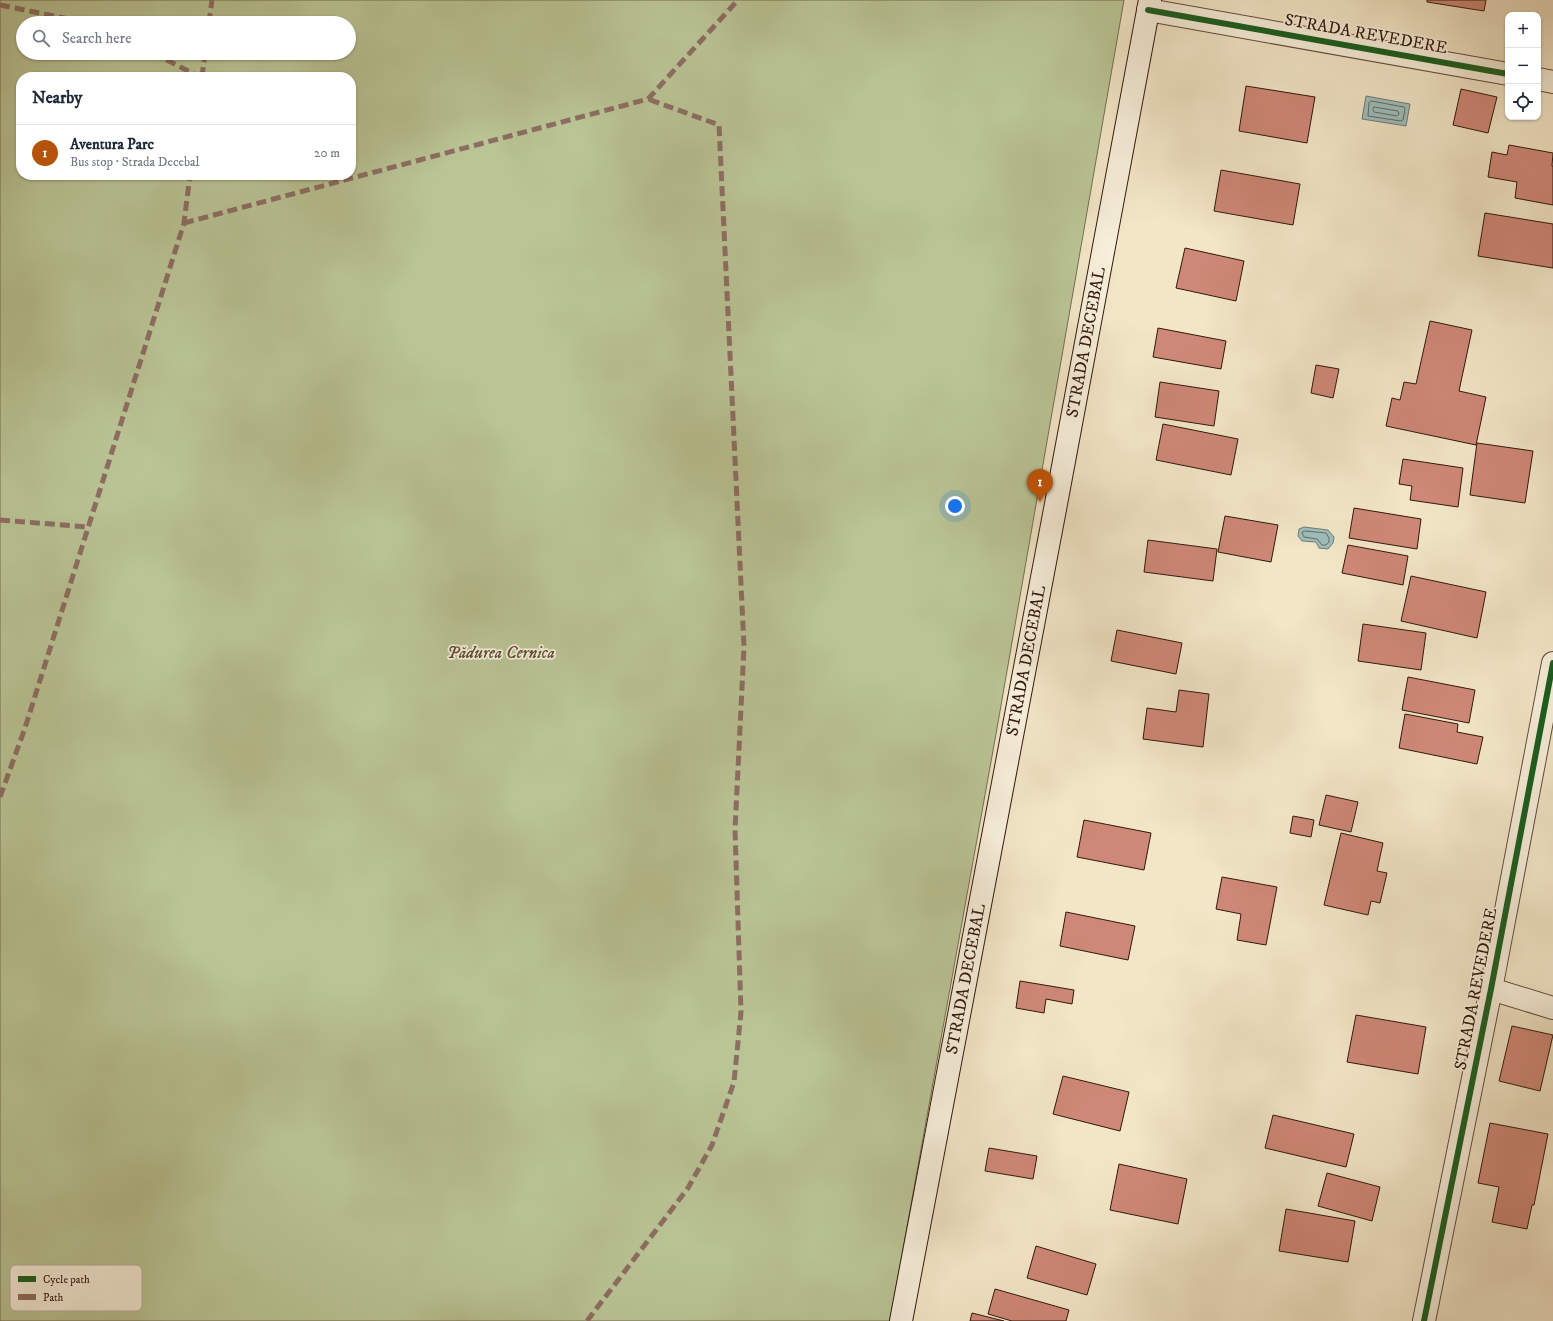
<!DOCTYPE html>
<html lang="en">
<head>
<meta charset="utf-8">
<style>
  body { margin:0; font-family:"IM FELL DW Pica",serif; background:#f6f6f7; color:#1f2937 }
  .controls { position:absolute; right:12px; top:12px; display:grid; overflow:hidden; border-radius:8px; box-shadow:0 1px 3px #0004 }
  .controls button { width:36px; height:36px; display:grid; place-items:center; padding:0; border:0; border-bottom:1px solid #e0e1e3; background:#fff; color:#1f2937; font:20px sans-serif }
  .you { position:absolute; left:955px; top:506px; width:14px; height:14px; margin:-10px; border:3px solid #fff; border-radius:50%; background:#1a73e8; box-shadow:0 0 0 6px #1a73e833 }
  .badge { display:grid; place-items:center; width:26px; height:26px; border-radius:50%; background:#b45309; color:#fff; font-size:13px; font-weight:700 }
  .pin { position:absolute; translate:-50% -33px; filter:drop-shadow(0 1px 2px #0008) }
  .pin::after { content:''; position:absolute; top:21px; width:14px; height:12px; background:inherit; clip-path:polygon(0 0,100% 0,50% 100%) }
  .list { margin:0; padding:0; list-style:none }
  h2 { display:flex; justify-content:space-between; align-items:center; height:52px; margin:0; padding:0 16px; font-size:17px }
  h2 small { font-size:13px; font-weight:400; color:#747a83 }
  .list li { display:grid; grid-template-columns:26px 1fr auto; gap:12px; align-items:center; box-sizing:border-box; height:56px; padding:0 16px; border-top:1px solid #e0e1e3 }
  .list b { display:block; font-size:15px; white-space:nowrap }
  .list p { margin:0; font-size:13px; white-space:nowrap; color:#747a83 }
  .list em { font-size:13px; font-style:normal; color:#747a83 }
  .icon { flex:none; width:22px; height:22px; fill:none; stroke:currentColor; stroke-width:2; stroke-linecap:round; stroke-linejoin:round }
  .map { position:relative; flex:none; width:1553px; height:1321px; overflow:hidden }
  .search { position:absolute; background:#fff; box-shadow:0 1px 3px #0004; left:16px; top:16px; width:340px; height:44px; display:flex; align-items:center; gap:10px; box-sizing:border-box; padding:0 14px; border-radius:22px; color:#747a83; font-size:15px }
  .panel { position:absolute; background:#fff; box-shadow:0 1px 3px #0004; left:16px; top:72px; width:340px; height:108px; border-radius:16px }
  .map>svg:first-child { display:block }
  .green { fill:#bac596; stroke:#766e51; fill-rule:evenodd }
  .water { fill:#9dbebc; stroke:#727c76 }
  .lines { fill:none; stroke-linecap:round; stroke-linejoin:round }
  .shore { stroke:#676b64; stroke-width:1 }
  .building { fill:#ce8877; stroke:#31180c }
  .minor-casing { stroke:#614c3b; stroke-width:24 }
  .secondary-casing { stroke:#31180c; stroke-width:24 }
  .minor { stroke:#f7efdb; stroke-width:22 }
  .secondary { stroke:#f7efdb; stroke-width:22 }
  .quiet { stroke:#8d6e63; stroke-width:5; stroke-dasharray:10 5; stroke-linecap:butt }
  .cycleway-casing { stroke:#f7efdb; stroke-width:8 }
  .cycleway { stroke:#1b5e20; stroke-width:6 }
  .labels { text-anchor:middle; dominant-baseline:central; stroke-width:3.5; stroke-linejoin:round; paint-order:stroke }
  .street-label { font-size:17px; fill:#31180c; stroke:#f7efdb }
  .park-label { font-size:17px; font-style:italic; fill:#5a4c35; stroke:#f7efdb }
  .key { fill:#f7efdb; stroke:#bcae9d; stroke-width:1 }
  .key-label { font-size:11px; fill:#31180c }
</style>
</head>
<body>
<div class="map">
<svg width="1553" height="1321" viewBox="0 0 1553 1321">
  <rect width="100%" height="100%" fill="#f2e6c7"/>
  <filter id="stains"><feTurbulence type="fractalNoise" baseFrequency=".005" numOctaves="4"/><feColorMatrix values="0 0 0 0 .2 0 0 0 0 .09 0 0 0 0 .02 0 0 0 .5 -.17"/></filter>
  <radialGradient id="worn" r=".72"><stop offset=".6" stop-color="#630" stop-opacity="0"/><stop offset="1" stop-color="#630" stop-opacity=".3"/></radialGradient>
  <!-- green -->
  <path class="green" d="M 0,0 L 1124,0 L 996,734 L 890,1321 L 0,1321 ZM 23,23 L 349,23 L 349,53 L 23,53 ZM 21,77 L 351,77 L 351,175 L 21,175 Z"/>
  <!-- water -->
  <g class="water">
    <polygon points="1366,96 1410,104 1406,126 1362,119"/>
    <polygon points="1304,527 1328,530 1334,537 1333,543 1328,549 1319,548 1316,542 1302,541 1298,536 1299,529"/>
  </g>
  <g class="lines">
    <!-- shore -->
    <g class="shore">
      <polygon points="1371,101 1404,107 1405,109 1403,120 1401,121 1368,116 1369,103"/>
      <polygon points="1374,107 1398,111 1399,114 1397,116 1374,112 1373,110"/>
      <polygon points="1305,531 1326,533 1329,538 1329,542 1326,545 1322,545 1317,539 1304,537 1302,533"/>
    </g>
  </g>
  <!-- building -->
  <g class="building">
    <polygon points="1427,0 1486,0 1484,11 1427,2"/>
    <polygon points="1246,86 1315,97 1307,143 1239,131"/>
    <polygon points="1461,89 1497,97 1488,133 1453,125"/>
    <polygon points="1509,145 1553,153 1552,166 1553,166 1553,205 1515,198 1517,182 1488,177 1492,152 1507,155"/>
    <polygon points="1221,170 1300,184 1293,225 1214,211"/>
    <polygon points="1485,213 1553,224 1553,268 1478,256"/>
    <polygon points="1185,248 1244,261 1236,301 1176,288"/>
    <polygon points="1430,321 1472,330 1459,391 1486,397 1476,445 1386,426 1392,398 1400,400 1404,382 1416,384"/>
    <polygon points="1158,328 1226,341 1221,369 1153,357"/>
    <polygon points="1316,365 1339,369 1333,398 1311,393"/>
    <polygon points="1160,382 1219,391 1214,426 1155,417"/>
    <polygon points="1163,424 1238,439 1231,475 1156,460"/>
    <polygon points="1477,443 1533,451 1525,503 1470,495"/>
    <polygon points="1403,459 1463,468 1458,507 1410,500 1412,486 1399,484"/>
    <polygon points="1354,508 1421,519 1417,549 1349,538"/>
    <polygon points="1225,516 1278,525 1271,562 1218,552"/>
    <polygon points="1148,540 1217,549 1213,581 1144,572"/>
    <polygon points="1348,545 1408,556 1403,585 1342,573"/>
    <polygon points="1411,576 1486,592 1477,638 1401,621"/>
    <polygon points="1363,624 1426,633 1421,670 1358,661"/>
    <polygon points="1117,630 1182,643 1176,674 1111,661"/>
    <polygon points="1408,677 1475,690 1469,723 1402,710"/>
    <polygon points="1179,690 1209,694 1203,747 1143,739 1147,708 1176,712"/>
    <polygon points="1405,714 1458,724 1457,732 1483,737 1477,764 1399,748"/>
    <polygon points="1326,795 1358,802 1351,832 1319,825"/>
    <polygon points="1293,816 1314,820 1311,837 1290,833"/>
    <polygon points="1084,820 1151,833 1144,870 1077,857"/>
    <polygon points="1341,833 1383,843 1377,871 1387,873 1380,903 1371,901 1368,915 1324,905"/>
    <polygon points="1222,877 1277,887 1266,945 1237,940 1241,914 1216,909"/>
    <polygon points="1066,912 1135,926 1128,960 1060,946"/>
    <polygon points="1020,981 1074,990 1072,1004 1046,999 1044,1013 1016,1008"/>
    <polygon points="1356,1015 1426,1027 1418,1074 1347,1062"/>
    <polygon points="1512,1026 1553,1035 1540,1091 1499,1081"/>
    <polygon points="1063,1076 1129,1092 1120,1131 1053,1114"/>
    <polygon points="1273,1115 1354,1134 1346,1167 1265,1148"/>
    <polygon points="1490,1123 1548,1134 1534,1205 1532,1205 1527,1229 1492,1222 1499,1187 1478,1183"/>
    <polygon points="989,1148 1037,1156 1033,1179 985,1171"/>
    <polygon points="1119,1164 1187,1179 1178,1224 1110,1210"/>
    <polygon points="1327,1173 1380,1187 1372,1221 1318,1206"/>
    <polygon points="1286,1209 1355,1221 1348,1262 1279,1251"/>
    <polygon points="1036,1246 1096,1264 1087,1295 1027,1278"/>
    <polygon points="995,1289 1069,1310 1066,1321 1012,1321 988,1314"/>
    <polygon points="972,1313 1004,1321 970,1321"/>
  </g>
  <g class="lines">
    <defs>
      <g id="minor">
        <polyline points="1148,10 1508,74"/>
        <polyline points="1538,79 1553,82"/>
        <polyline points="1491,989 1553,1008"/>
        <polyline points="1424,1321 1491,989 1553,663"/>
      </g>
      <g id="secondary">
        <path id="s1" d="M 901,1321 L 1056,504 L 1150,0"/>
      </g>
    </defs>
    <!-- minor casing -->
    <use href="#minor" class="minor-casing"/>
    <!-- secondary casing -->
    <use href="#secondary" class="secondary-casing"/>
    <!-- minor -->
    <use href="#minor" class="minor"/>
    <!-- secondary -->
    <use href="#secondary" class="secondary"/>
    <!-- quiet -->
    <g class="quiet">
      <polyline points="0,5 88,23"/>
      <polyline points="209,23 212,0"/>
      <polyline points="153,53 200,77"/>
      <polyline points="202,77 205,53"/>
      <polyline points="184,223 648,99 738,0"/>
      <polyline points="0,520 88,527"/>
      <polyline points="0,797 25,728 184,223 190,175"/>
      <polyline points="587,1321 688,1188 712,1145 734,1082 741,1012 735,830 744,647 719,125 648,99"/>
    </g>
    <defs>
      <g id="cycleway">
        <polyline points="1148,10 1508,74"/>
        <polyline points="1424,1321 1491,989 1553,663"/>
      </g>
    </defs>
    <!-- cycleway casing -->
    <use href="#cycleway" class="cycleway-casing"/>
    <!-- cycleway -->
    <use href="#cycleway" class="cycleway"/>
  </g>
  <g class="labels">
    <!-- street labels -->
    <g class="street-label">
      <text transform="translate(1366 34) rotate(10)">STRADA REVEDERE</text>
      <text stroke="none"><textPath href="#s1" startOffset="996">STRADA DECEBAL</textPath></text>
      <text stroke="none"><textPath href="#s1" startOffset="672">STRADA DECEBAL</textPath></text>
      <text stroke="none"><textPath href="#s1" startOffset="348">STRADA DECEBAL</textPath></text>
      <text transform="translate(1476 989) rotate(-79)">STRADA REVEDERE</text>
    </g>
    <!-- park labels -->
    <g class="park-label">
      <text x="501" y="653">Pădurea Cernica</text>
    </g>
  </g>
  <!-- legend -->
  <rect x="10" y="1265" width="132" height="46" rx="6" class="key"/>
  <rect x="18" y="1276" width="18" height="6" fill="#1b5e20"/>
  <rect x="18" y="1294" width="18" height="6" fill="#8d6e63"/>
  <g class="key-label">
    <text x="43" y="1283">Cycle path</text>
    <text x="43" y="1301">Path</text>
  </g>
  <rect width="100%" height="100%" filter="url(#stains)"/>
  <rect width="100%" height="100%" fill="url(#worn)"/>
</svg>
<div class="controls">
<button>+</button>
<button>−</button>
<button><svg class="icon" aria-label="locate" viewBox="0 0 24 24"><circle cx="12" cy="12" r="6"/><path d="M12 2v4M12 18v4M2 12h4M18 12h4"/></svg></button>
</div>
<div class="you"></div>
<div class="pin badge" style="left:1040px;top:502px">1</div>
<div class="search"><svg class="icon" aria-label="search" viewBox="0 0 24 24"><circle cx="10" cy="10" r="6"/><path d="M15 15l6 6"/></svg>Search here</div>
<section class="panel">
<h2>Nearby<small></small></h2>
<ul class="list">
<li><span class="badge">1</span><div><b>Aventura Parc</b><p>Bus stop · Strada Decebal</p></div><em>20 m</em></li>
</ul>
</section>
</div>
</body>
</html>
